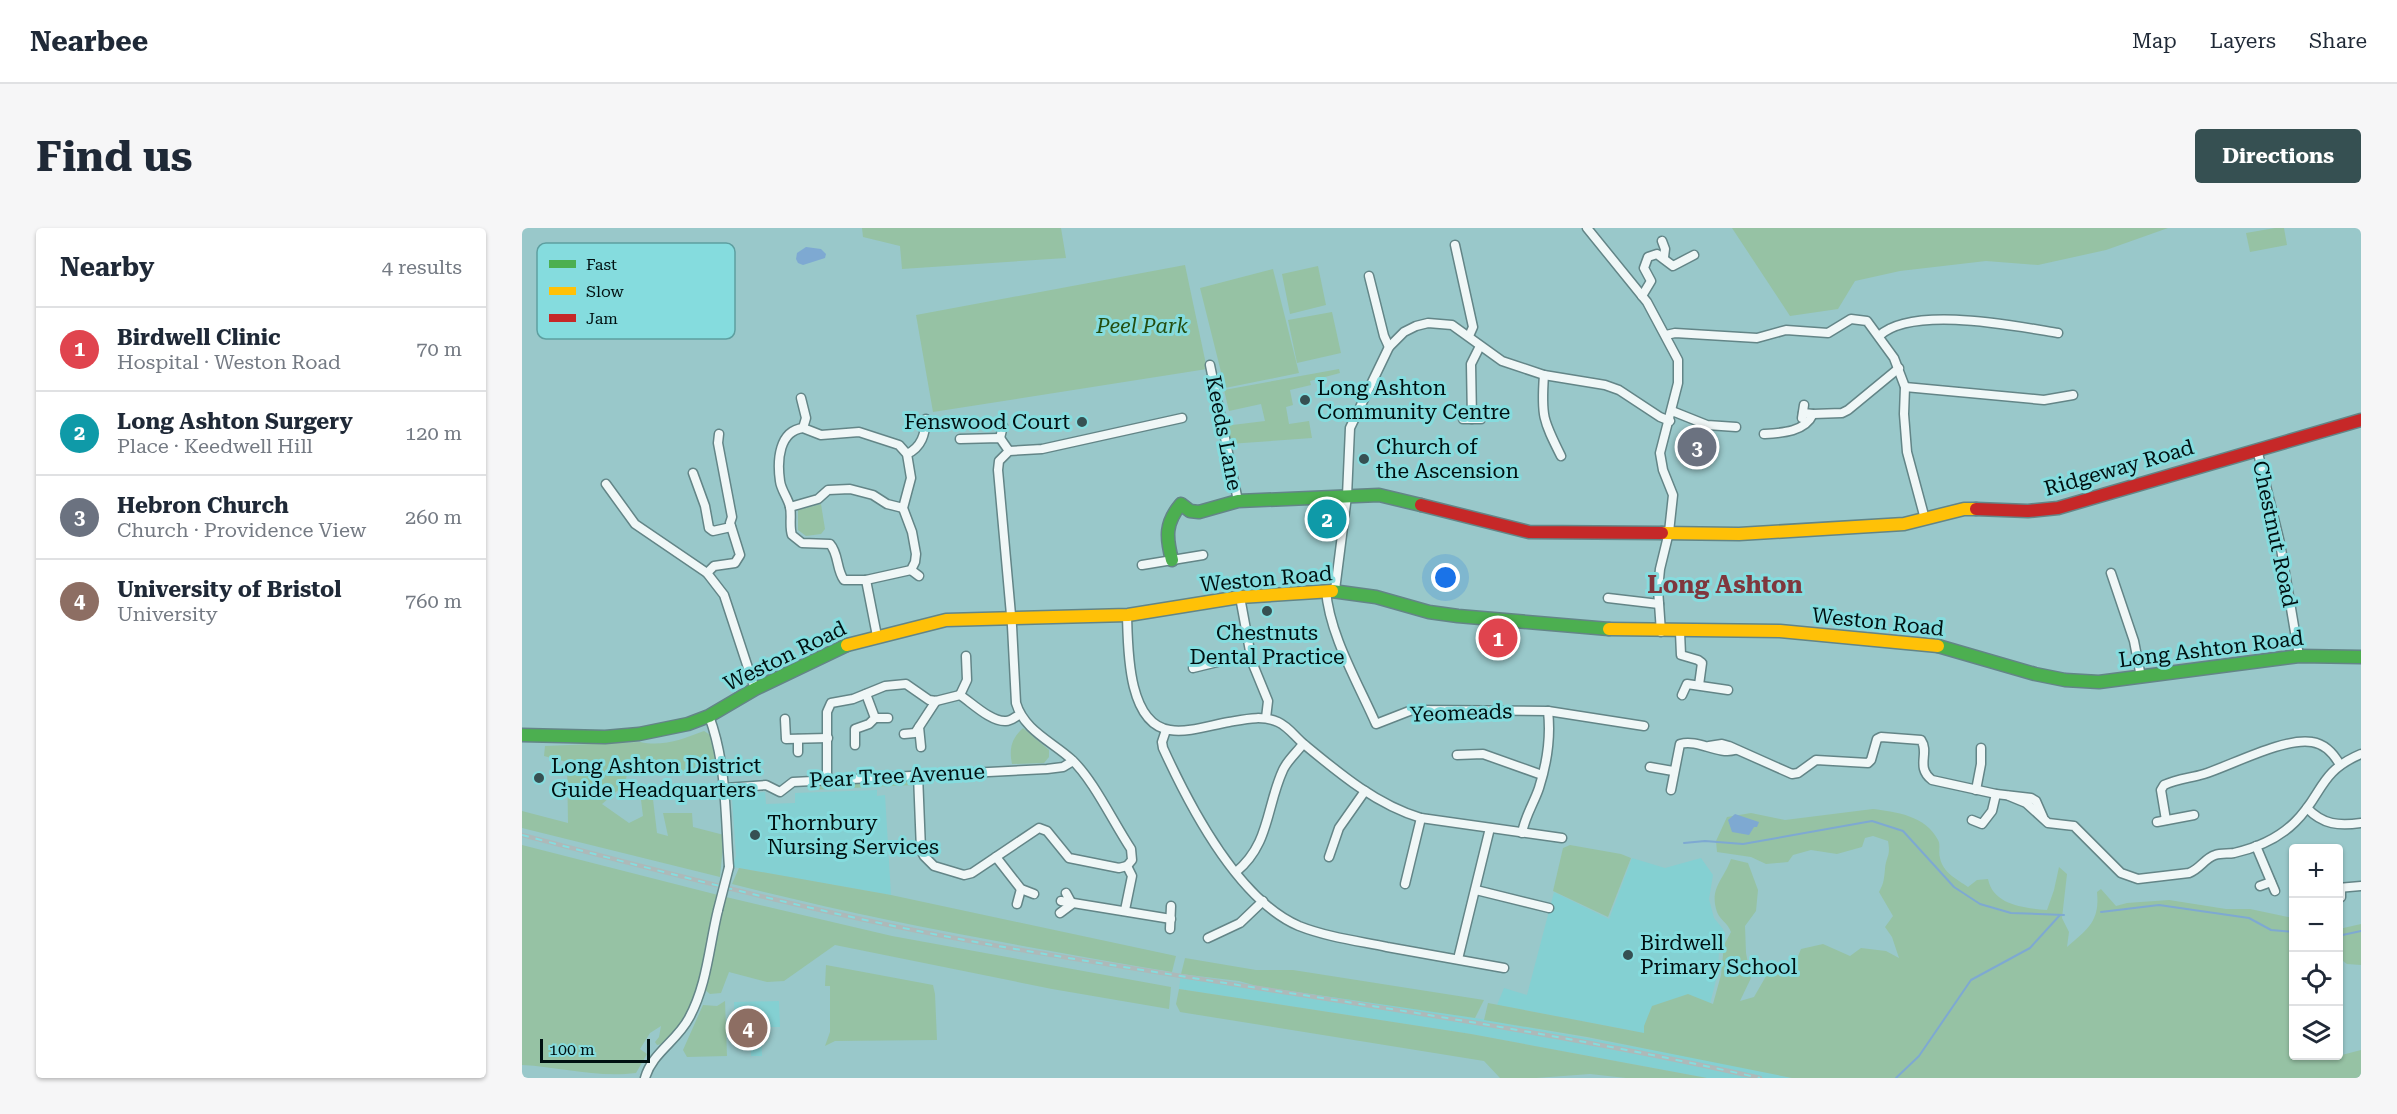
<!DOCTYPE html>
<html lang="en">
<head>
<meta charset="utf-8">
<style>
  body { margin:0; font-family:"Roboto Serif",serif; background:#f6f6f7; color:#1f2937 }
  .controls { position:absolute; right:18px; bottom:18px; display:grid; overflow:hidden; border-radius:6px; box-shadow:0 2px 4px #0004 }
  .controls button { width:54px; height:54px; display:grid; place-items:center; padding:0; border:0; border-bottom:2px solid #e0e1e3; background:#fff; color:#1f2937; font:30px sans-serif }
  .scale { position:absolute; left:18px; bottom:15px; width:110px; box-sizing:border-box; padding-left:6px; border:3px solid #001011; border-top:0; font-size:16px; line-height:21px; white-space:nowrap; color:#001011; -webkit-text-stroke:4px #85dcde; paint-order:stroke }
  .you { position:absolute; left:924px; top:350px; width:21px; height:21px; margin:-15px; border:4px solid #fff; border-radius:50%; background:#1a73e8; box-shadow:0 0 0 9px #1a73e833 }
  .badge { display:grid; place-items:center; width:39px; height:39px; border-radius:50%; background:#365052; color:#fff; font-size:20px; font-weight:700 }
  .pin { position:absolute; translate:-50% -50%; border:3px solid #fff; box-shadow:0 2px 6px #0006 }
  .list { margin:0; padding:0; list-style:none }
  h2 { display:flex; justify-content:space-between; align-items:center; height:78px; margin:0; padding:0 24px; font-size:26px }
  h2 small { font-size:20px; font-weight:400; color:#747a83 }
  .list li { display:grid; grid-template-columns:39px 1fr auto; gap:18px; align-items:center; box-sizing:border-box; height:84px; padding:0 24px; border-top:2px solid #e0e1e3 }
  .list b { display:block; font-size:22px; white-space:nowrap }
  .list p { margin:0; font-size:20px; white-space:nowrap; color:#747a83 }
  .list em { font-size:20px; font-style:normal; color:#747a83 }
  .icon { flex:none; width:33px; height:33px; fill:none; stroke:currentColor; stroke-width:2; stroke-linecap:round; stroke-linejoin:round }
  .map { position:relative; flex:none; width:1839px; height:850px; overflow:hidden; border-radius:6px }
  header { display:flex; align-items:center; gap:36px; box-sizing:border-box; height:84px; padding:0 30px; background:#fff; border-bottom:2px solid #e0e1e3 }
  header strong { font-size:28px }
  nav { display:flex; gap:33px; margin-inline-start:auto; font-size:21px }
  .intro { display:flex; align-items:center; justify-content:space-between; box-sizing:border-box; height:144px; padding:0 36px }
  h1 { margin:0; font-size:42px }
  .button { padding:15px 27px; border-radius:6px; background:#365052; color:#fff; font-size:21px; font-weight:700 }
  main { display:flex; gap:36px; padding:0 36px }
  aside { flex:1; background:#fff; border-radius:6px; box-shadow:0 2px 4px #0004 }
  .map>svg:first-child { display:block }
  .built { fill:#84d0d2 }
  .green { fill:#96c2a4 }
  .water { fill:#7ea9d2 }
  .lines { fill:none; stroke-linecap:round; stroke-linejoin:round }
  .stream { stroke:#7ea9d2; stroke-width:2 }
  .street-casing { stroke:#638587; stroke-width:11 }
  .fast-casing { stroke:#638587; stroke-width:15 }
  .slow-casing { stroke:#638587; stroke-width:15 }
  .jam-casing { stroke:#638587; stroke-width:15 }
  .street { stroke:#f0f7f7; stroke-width:8 }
  .fast { stroke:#4caf50; stroke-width:12 }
  .slow { stroke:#ffc107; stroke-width:12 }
  .jam { stroke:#c62828; stroke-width:12 }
  .rail-casing { stroke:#adb9b9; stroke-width:4.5 }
  .rail { stroke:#85dcde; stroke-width:2; stroke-dasharray:7; stroke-linecap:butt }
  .street-bridge-casing { stroke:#638587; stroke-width:11; stroke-linecap:butt }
  .street-bridge { stroke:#f0f7f7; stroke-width:8 }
  .poi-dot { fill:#365052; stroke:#85dcde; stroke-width:2 }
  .labels { text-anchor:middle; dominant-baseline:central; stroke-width:6; stroke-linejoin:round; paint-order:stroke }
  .park-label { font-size:21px; font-style:italic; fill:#244d0f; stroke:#85dcde }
  .poi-label { font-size:21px; fill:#001011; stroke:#85dcde; text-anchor:start }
  .street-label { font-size:21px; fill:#001011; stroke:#85dcde }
  .quarter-label { font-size:24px; font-weight:bold; fill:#7f373d; stroke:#85dcde }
  .key { fill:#85dcde; stroke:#5d9fa0; stroke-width:1.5 }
  .key-label { font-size:16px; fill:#001011 }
</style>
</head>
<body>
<header>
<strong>Nearbee</strong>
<nav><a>Map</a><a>Layers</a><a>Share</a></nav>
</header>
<div class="intro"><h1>Find us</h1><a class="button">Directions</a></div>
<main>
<aside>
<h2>Nearby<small>4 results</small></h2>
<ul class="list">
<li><span class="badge" style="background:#e0444e">1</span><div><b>Birdwell Clinic</b><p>Hospital · Weston Road</p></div><em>70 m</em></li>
<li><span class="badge" style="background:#0f9aa8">2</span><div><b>Long Ashton Surgery</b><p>Place · Keedwell Hill</p></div><em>120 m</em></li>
<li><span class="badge" style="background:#6b7280">3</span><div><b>Hebron Church</b><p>Church · Providence View</p></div><em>260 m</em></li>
<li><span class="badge" style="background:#8d6e63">4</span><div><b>University of Bristol</b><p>University</p></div><em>760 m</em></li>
</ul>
</aside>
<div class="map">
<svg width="1839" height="850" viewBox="0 0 1839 850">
  <rect width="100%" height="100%" fill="#99c8ca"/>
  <!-- built -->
  <g class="built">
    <polygon points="355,562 355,568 363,567 369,667 211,639 214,627 210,571 223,570 223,566 243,564 244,576 273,575 273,565"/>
    <polygon points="1110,630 1143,640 1179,630 1191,647 1187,671 1192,690 1201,701 1203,706 1197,722 1196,744 1187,780 1182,821 1107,802 975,777 982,760 1005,767 1032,664 1087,691"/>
    <polygon points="659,746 953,790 1207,836 1270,850 1185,850 949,806 657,761"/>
    <polygon points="257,773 258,799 239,799 240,828 229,828 228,801 213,801 212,774"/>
  </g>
  <!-- green -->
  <g class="green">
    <polygon points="340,0 539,0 544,30 380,41 378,18 341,9"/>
    <polygon points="1210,0 1646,0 1584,22 1516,37 1464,33 1378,43 1333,53 1316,81 1268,88"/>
    <polygon points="1753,0 1762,0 1765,17 1728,24 1724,5"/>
    <polygon points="663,37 685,141 411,184 394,87"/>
    <polygon points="796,38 804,77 768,86 760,46"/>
    <polygon points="751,41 777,145 703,160 678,60"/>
    <polygon points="810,84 819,125 775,135 766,92"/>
    <polygon points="817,141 818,145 788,153 789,157 768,162 771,177 764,179 767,196 787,193 790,210 707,216 702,198 743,193 739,176 707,183 702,162"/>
    <polygon points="299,276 303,301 299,306 284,308 276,302 276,282"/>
    <path d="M 501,500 L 527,522 L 527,529 L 522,535 L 490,536 C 487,521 489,511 501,500 Z"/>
    <path d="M 182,503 L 190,508 L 195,541 L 194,544 L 107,541 L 102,557 L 80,576 L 107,595 L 121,588 L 118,564 L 130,563 L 135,605 L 146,608 L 141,585 L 170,585 L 171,599 L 202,607 L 198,649 L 0,600 L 0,583 L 46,595 L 45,534 L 22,528 L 23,518 L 118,514 C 141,519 161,511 182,503 Z"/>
    <polygon points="386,552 389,552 392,557 286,562 285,556"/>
    <path d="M 1351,581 C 1375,584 1404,588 1416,612 C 1419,617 1416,624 1418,630 C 1421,645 1435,651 1446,659 L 1455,652 L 1466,651 C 1471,677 1502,680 1525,682 L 1532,662 L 1537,639 L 1545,646 L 1540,690 L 1547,704 L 1545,719 C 1566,701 1578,693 1575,664 L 1579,661 L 1594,678 L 1605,675 L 1647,672 L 1704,681 L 1728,681 L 1771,690 L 1772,828 L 1816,828 L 1839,822 L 1839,850 L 1270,850 L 1065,809 L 962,792 L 966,775 L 1122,805 L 1122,798 L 1130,778 L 1166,766 L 1191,776 L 1199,747 L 1202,717 L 1209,704 C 1206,695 1198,692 1195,684 C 1187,660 1201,653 1209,631 L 1226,635 L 1236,662 L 1234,683 L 1223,698 L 1224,725 L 1229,750 L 1218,773 L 1232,769 L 1247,743 L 1272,738 L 1279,721 L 1301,716 L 1328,728 L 1339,720 L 1364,723 L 1377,730 L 1370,709 L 1363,699 L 1371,688 L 1357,664 C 1362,655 1362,651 1363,641 C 1364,628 1369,629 1366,613 L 1351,608 L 1343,610 L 1340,619 L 1315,626 L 1289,622 L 1271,627 L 1266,634 L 1244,636 L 1229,629 L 1195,624 L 1194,613 L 1205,589 L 1229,585 L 1263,592 Z"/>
    <path d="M 0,617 L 196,667 C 189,700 175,812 135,817 L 133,814 L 137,809 L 139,798 L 128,805 L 118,821 L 125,826 L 114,845 C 75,850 39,839 0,837 Z"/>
    <polygon points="1048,617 1099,626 1109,630 1086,689 1031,663 1041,620"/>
    <path d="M 217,640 L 369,667 L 654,728 L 650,744 C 503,719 355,693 210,656 Z"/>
    <polygon points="204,669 370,708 649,759 647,781 530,761 313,717 262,753 245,754 207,744 199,765 188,766 183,762 184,758"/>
    <polygon points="1839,696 1839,737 1825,736 1817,730 1817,701"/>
    <polygon points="663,730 734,742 771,742 962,772 953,790 735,758 717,753 659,746"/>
    <polygon points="304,737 411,757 413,766 415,812 313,813 303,818 308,804 308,758 303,758"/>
    <polygon points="657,761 949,806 1185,850 1104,850 1068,846 1014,850 978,850 962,833 658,784 654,776"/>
    <polygon points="203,773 205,828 165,829 161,822 181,777 195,778"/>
  </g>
  <!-- water -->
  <g class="water">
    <polygon points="284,19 299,21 304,26 303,30 281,37 276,35 274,31 275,25"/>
    <polygon points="1213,586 1237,594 1235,599 1232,599 1227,607 1210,604 1206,592"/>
  </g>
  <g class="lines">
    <!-- stream -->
    <g class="stream">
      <polyline points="1162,615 1183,613 1221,616 1350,593 1381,603 1432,659 1458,676 1489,685 1542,687"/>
      <polyline points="1579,684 1637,677 1727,690 1749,702 1772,704"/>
      <polyline points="1816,708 1839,703"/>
      <polyline points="1374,850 1397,828 1449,752 1508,720 1538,687"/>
    </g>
    <defs>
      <g id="street">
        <polyline points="1065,0 1125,74 1156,132 1156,155 1138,225 1141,242 1151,267 1147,304 1138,341 1136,361 1139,404"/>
        <polyline points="1140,13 1143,21 1142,29"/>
        <polyline points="933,17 951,99 947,108"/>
        <polyline points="847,48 862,108 867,119"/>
        <polyline points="1120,68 1129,53 1122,40 1126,29 1135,26 1151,38 1172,27"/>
        <polyline points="1144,107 1153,105 1235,110 1264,102 1306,105 1329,91 1345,93 1372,130 1383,159 1382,186 1385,224 1403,291"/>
        <path d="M 1357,108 C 1390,77 1493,98 1536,105"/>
        <polyline points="688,137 716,273"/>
        <path d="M 1022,147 C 1019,188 1021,192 1039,228"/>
        <polyline points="1383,159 1522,172 1551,167"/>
        <polyline points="279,170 284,190 281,200"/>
        <polyline points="1150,183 1185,197 1214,199"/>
        <polyline points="1291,186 1320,185 1326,182 1377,140"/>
        <polyline points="1280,190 1282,177"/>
        <polyline points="941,191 959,191"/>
        <polyline points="950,191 949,136 958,118"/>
        <path d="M 281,200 L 299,207 L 337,204 L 377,217 L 385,226 L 389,250 L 381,280 L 390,304 L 394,326 L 393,334 L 389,342 L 344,352 L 322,352 C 314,341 317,326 308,316 L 280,315 L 270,307 C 267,298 270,288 268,279 C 266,270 259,262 258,253 C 255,232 257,203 281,200 Z"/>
        <path d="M 1242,206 C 1260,205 1283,204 1291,186 L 1281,185"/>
        <polyline points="478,210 481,198"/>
        <polyline points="438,211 478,210 487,223"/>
        <polyline points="1735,221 1758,315 1777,428"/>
        <path d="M 385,226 C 400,219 403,206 404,191"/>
        <polyline points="171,245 183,278 187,300 191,303 209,299"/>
        <polyline points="84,256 113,296 185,345 202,367 233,461"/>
        <polyline points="268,279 296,271 306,262 328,261 351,267 365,276 381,280"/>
        <polyline points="620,337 681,327"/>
        <polyline points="389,342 397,348"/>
        <polyline points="185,345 192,338 213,335 218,327 208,295 210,289 196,215 197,206"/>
        <polyline points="1589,345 1612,413 1619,449"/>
        <polyline points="344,352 355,408"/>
        <path d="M 804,362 C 807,406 836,455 854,496 L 890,482 L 1026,483 L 1122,498"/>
        <polyline points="813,362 825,268 828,200 867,119 882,104 894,98 906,95 930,97 980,133 1022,147 1083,157 1097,162 1138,189 1148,193"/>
        <polyline points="718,369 730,434 746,473 744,490"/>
        <polyline points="1086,370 1137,376"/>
        <path d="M 605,387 C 606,419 605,496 648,502 C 666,505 689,497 707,494 C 724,491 740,487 756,494 C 767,499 774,510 783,517 C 818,546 855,577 899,590 L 1040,610"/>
        <polyline points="1158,404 1159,427 1176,432 1180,435 1177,457"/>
        <polyline points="671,440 728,426"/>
        <polyline points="438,467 445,452 444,428"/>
        <polyline points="1160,467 1165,456 1206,462"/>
        <path d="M 187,488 C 205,536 203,588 207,639"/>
        <polyline points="353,490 366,490"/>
        <polyline points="263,491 264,511 306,510"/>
        <path d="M 644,502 L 640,514 L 641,520 C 667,577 716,672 777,698 C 805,709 836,713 865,719 C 904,726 943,733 982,740"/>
        <polyline points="382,506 393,505 397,499"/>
        <polyline points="276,511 276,524"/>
        <polyline points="333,517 333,501 347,496 353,490 344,466"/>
        <path d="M 1187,518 L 1200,516 L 1207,518 L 1270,546 L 1276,545 L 1294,532 L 1346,535 L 1349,532 L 1355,511 L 1359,509 L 1399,512 C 1408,525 1393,539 1410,552 L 1474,566 L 1509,570 L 1514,573 L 1521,589"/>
        <polyline points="399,519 397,499 414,473"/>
        <polyline points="935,527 961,526 1020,547"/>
        <polyline points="1128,539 1151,543"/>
        <polyline points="396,547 399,622 402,628 412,638 442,647 450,645 517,600 525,603 547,630 597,640 605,638"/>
        <path d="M 305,551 L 305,484 L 309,475 L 331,471 L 363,458 L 384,456 L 407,472 L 414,473 L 438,467 C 450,475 469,494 484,493 C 489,493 493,489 497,487"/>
        <polyline points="203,560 244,557 258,564 271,554 525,541 541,539 551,533"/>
        <path d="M 1149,562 L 1158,516 C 1177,511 1195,527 1213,522"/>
        <polyline points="1454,562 1459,536 1459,520"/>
        <path d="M 1487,568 L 1504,575 L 1526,595 L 1552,598 L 1599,645 L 1616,651 L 1667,645 C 1678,641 1683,630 1693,627 C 1699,625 1706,626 1712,625 C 1734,620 1757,610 1773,594 C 1801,567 1796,544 1839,526"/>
        <path d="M 1785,580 C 1801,597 1817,598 1839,595"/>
        <polyline points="1450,592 1460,596 1470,583 1474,566"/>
        <path d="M 1644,592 L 1639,562 L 1642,557 C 1655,551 1669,550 1682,546 C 1710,537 1763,509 1790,514 C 1803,516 1812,526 1818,537"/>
        <polyline points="1635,594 1672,587"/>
        <path d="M 1000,605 C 1003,588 1012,575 1017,560 C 1025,535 1029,509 1026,483"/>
        <polyline points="1734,618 1753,663"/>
        <polyline points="474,629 499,661 512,666"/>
        <polyline points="807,629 817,600 843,563"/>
        <path d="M 605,638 L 610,632 L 609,621 C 591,594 571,551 549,531 C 529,513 502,502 494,475 L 490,398 L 476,242 L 477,233 L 487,223 L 520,221 L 660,190"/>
        <path d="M 714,644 C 748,616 744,579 761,542 C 765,533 775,524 781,516"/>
        <polyline points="883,656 899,590"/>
        <polyline points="1738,658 1749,654"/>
        <polyline points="1816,660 1839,658"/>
        <polyline points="954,662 1027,680"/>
        <polyline points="1819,669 1819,660"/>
        <polyline points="539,673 649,691"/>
        <polyline points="495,676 499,661"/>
        <polyline points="603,682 610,648 605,638"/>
        <polyline points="538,685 550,676 544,665"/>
        <polyline points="648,701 649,678"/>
        <polyline points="686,710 718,695 741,673"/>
        <polyline points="936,731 968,600"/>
        <path d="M 123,850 C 130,825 155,813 167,790 C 185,757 187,719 196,682"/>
      </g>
      <g id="fast">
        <path d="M 650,332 C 644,309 643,295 659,276 L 668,283 L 677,284 L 716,273 L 857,267 L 899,277"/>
        <polyline points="810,363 854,369 907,384 936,388 1087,401"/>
        <polyline points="1416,418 1513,446 1543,452 1577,454 1777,428 1839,429"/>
        <polyline points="0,507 83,509 117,506 166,496 187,488 233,461 325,417"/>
      </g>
      <g id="slow">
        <polyline points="1140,305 1217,306 1382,296 1442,281 1454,281"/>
        <polyline points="1087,401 1258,403 1416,418"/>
        <polyline points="325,417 424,392 606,387 718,369 810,363"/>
      </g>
      <g id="jam">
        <polyline points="899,277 1007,304 1140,305"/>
        <polyline points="1454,281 1506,283 1536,280 1839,192"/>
      </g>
    </defs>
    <!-- street casing -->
    <use href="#street" class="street-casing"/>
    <!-- fast casing -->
    <use href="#fast" class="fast-casing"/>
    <!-- slow casing -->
    <use href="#slow" class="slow-casing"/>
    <!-- jam casing -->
    <use href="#jam" class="jam-casing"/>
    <!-- street -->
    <use href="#street" class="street"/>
    <!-- fast -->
    <use href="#fast" class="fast"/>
    <!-- slow -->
    <use href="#slow" class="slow"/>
    <!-- jam -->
    <use href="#jam" class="jam"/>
    <defs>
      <path id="rail" d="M 0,607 C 159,649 319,691 482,719 C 734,763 988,793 1238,850"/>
    </defs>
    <!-- rail casing -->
    <use href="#rail" class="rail-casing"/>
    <!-- rail -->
    <use href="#rail" class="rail"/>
    <defs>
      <polyline id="street-bridge" points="196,682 207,639"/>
    </defs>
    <!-- street-bridge casing -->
    <use href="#street-bridge" class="street-bridge-casing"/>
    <!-- street-bridge -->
    <use href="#street-bridge" class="street-bridge"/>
  </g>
  <!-- markers -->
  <g class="poi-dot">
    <circle cx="783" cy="172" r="6"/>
    <circle cx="560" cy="194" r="6"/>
    <circle cx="842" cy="231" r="6"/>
    <circle cx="745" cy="383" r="6"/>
    <circle cx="17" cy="550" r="6"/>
    <circle cx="233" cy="607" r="6"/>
    <circle cx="1106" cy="727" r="6"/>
  </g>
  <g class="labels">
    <!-- park labels -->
    <g class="park-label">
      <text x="620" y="98">Peel Park</text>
    </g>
    <!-- poi labels -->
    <g class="poi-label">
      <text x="795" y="160">Long Ashton<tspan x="795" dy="24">Community Centre</tspan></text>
      <text x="548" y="194" text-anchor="end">Fenswood Court</text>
      <text x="854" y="219">Church of<tspan x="854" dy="24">the Ascension</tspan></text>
      <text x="745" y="405" text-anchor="middle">Chestnuts<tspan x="745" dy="24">Dental Practice</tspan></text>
      <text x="29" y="538">Long Ashton District<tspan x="29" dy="24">Guide Headquarters</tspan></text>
      <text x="245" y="595">Thornbury<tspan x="245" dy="24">Nursing Services</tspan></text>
      <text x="1118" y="715">Birdwell<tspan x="1118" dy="24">Primary School</tspan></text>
    </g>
    <!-- street labels -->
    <g class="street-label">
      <text transform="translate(702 205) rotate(79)">Keeds Lane</text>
      <text transform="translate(1597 240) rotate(-16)">Ridgeway Road</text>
      <text transform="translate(1753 306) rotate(78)">Chestnut Road</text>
      <text transform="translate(744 351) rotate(-5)">Weston Road</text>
      <text transform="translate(1356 394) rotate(6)">Weston Road</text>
      <text transform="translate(1689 421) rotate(-7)">Long Ashton Road</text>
      <text transform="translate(263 428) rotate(-26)">Weston Road</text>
      <text transform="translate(939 485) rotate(-2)">Yeomeads</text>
      <text transform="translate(375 548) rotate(-3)">Pear Tree Avenue</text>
    </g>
    <!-- quarter labels -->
    <g class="quarter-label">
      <text x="1203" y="357">Long Ashton</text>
    </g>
  </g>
  <!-- legend -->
  <rect x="15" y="15" width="198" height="96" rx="9" class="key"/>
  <rect x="27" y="32" width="27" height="8" fill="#4caf50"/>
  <rect x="27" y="59" width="27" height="8" fill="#ffc107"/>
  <rect x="27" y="86" width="27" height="8" fill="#c62828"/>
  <g class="key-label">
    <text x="64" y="42">Fast</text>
    <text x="64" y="69">Slow</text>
    <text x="64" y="96">Jam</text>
  </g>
</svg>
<div class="controls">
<button>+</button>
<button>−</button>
<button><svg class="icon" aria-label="locate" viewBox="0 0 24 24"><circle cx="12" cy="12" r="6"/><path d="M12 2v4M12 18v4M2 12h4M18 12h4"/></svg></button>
<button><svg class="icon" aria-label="layers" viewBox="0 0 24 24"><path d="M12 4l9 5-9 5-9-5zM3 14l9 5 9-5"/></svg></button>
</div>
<div class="scale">100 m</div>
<div class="you"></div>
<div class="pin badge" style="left:976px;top:410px;background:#e0444e">1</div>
<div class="pin badge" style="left:805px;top:291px;background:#0f9aa8">2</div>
<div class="pin badge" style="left:1175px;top:219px;background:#6b7280">3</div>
<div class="pin badge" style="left:226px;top:800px;background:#8d6e63">4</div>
</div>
</main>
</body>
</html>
